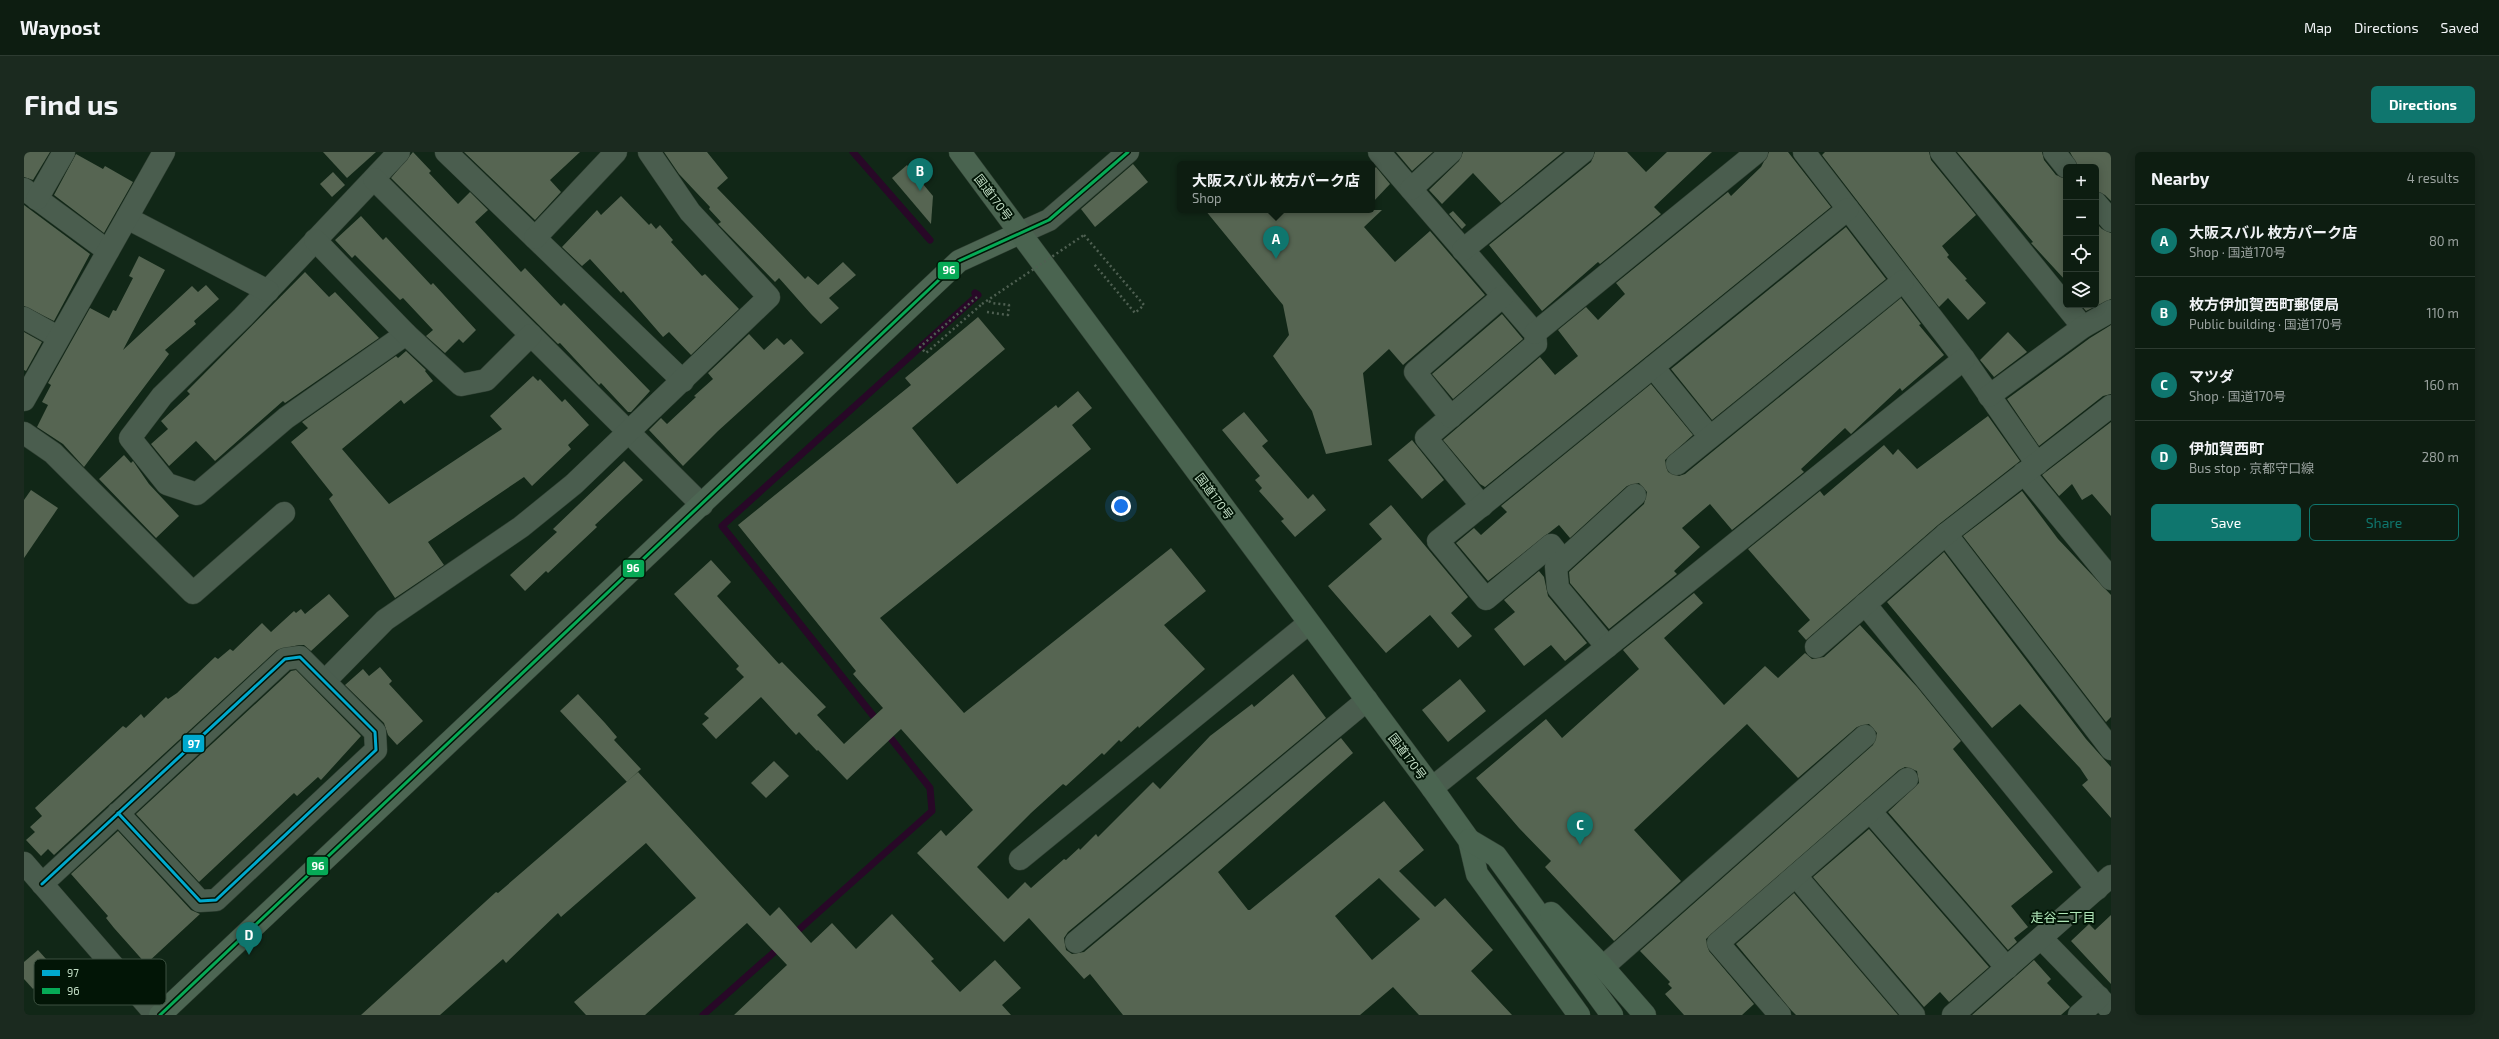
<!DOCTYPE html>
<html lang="en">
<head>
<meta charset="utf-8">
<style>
  body { margin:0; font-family:"Exo 2","Noto Sans JP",sans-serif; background:#1b2a1f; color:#f1f3f6 }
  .controls { position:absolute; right:12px; top:12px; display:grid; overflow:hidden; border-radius:6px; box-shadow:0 2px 10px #0003 }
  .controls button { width:36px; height:36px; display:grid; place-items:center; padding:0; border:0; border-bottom:1px solid #2d3b31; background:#0d1d11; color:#f1f3f6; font:20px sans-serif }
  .you { position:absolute; left:1097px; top:354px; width:14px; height:14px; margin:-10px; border:3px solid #fff; border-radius:50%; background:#1a73e8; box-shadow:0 0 0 6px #1a73e833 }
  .badge { display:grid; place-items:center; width:26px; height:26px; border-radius:50%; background:#0f766e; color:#fff; font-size:13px; font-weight:700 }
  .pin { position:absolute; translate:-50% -33px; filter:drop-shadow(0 1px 2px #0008) }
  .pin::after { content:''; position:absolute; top:21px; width:14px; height:12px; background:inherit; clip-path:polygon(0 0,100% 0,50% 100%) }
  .popup { position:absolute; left:1153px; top:9px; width:198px; height:52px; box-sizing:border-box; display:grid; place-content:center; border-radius:6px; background:#0d1d11; filter:drop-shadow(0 1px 3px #0005); font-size:13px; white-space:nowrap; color:#9aa29f }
  .popup b { font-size:15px; color:#f1f3f6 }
  .popup::after { content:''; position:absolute; left:50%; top:100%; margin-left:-8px; border:8px solid transparent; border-top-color:#0d1d11 }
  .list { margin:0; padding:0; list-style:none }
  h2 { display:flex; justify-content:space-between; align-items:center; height:52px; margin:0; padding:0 16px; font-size:17px }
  h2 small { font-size:13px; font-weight:400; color:#9aa29f }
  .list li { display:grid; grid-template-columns:26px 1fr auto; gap:12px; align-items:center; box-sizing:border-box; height:72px; padding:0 16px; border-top:1px solid #2d3b31 }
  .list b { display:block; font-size:15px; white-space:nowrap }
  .list p { margin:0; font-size:13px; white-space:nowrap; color:#9aa29f }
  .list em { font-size:13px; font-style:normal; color:#9aa29f }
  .actions { display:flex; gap:8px; padding:12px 16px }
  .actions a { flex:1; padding:9px 0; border:1px solid #0f766e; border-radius:6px; text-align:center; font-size:14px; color:#0f766e }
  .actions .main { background:#0f766e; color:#fff }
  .icon { flex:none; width:22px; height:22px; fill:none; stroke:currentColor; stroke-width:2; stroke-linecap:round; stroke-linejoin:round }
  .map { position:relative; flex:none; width:2087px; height:863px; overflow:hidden; border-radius:6px }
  header { display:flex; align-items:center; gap:24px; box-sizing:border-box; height:56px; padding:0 20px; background:#0d1d11; border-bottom:1px solid #2d3b31 }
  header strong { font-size:19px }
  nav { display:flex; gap:22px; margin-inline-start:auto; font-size:14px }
  .intro { display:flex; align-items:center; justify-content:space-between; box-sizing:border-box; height:96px; padding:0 24px }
  h1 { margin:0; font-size:28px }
  .button { padding:10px 18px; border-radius:6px; background:#0f766e; color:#fff; font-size:14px; font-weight:700 }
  main { display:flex; gap:24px; padding:0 24px }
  aside { flex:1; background:#0d1d11; border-radius:6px; box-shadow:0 2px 10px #0003 }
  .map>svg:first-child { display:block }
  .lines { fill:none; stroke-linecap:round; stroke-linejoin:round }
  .stream { stroke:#280827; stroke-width:7 }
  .building { fill:#566552; fill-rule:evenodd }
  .minor-casing { stroke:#314134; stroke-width:23 }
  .tertiary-casing { stroke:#314134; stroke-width:23 }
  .primary-casing { stroke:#314134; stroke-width:23 }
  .trunk-casing { stroke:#314134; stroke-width:23 }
  .path { stroke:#4f6052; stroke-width:2.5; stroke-dasharray:2 3; stroke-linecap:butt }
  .minor { stroke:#4a5d4e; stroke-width:22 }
  .tertiary { stroke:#4a5d4e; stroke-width:22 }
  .primary { stroke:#4d6653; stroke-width:22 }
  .trunk { stroke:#4a6450; stroke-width:22 }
  .path-bridge { stroke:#4f6052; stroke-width:2.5; stroke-dasharray:2 3; stroke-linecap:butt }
  .bus-1-casing { stroke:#021506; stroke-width:6 }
  .bus-2-casing { stroke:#021506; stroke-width:6 }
  .bus-1 { stroke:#00a9ce; stroke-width:3 }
  .bus-2 { stroke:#06aa56; stroke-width:3 }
  .labels { text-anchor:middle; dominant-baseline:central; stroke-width:4; stroke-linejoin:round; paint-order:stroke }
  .street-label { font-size:12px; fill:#c3dec6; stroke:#021506 }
  .neighbourhood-label { font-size:13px; fill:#b0e7b8; stroke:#021506 }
  .key { fill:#021506; stroke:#3c5140; stroke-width:1 }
  .key-label { font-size:11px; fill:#c3dec6 }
  .line-badge { stroke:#021506; stroke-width:1.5 }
  .badge-label { font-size:11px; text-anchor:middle; font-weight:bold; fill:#fff }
</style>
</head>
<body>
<header>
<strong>Waypost</strong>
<nav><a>Map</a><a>Directions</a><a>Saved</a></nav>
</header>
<div class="intro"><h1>Find us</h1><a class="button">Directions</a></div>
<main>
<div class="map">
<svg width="2087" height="863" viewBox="0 0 2087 863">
  <rect width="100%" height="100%" fill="#112717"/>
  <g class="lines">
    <!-- stream -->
    <g class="stream">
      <polyline points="829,0 906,88"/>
      <polyline points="855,571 698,374 954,143 951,141"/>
      <polyline points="769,783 908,659 906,636 861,579"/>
      <polyline points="679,863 757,794"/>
    </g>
  </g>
  <!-- building -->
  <g class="building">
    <polygon points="0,0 26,0 9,28 0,25"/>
    <polygon points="299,0 352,0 323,26"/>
    <polygon points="389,0 407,19 405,21 434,52 446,40 464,58 451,70 497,120 501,116 537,154 540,151 626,239 607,260 604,260 577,231 575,233 536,191 534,192 367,26"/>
    <polygon points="440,0 556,0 526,28 537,40 511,68"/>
    <polygon points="640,0 683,0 704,26 693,36 781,127 784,124 794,133 819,110 832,123 805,146 815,156 797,172 787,162 755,126 751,130 694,72 697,70 685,57 686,55 655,22"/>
    <polygon points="1372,0 1409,0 1388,19"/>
    <polygon points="1439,0 1539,0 1477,51 1449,21 1418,52 1405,38 1435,9"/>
    <polygon points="1571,0 1603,0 1622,20 1643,0 1688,0 1630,55 1637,62 1576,112 1574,110 1518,159 1465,93 1567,10"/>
    <polygon points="1745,0 1764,0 1807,55 1461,335 1456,332 1419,288 1516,205 1531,223 1554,204 1534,178 1562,155 1574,168 1601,142 1592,131 1704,40 1707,44 1737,15"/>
    <polygon points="1801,0 1905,0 1907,8 1952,63 1918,94 1925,103 1923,105 1943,127 1941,128 1962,151 1944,168 1924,146 1915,155 1798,3"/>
    <polygon points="1933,0 2018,0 2020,8 2032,23 2042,27 2042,129 2007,91 2009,90"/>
    <polygon points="2046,0 2087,0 2087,49 2081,43 2072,39 2072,15 2054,15"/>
    <polygon points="52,2 79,17 81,14 109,30 80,81 30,43"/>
    <polygon points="1109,12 1124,30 1071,75 1057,57"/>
    <polygon points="883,13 909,44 907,72 868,26"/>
    <polygon points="1352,15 1366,32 1348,51 1348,19"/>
    <polygon points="309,20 321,33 308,45 296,32"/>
    <polygon points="597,44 625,73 627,71 632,77 636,73 649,88 647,90 678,124 681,122 715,157 667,203 645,180 639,185 599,139 597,141 566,107 558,114 538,95 573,58 577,63"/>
    <polygon points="0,53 66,102 30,169 0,154"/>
    <polygon points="1181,58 1358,58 1340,75 1371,110 1406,79 1461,143 1379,213 1365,197 1339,221 1348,293 1302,302 1288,259 1249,204 1265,183 1259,153"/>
    <polygon points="1429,59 1442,73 1438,77 1425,62"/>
    <polygon points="337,64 359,88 362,85 407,133 409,131 452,178 439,191 435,187 421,201 402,184 409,178 379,146 376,148 331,103 328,106 311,88"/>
    <polygon points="2072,71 2078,77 2087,81 2087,147 2062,159 2057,153 2072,153"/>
    <polygon points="1822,75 1862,127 1688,268 1647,217"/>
    <polygon points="115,104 141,118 99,198 168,134 174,140 182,133 195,147 170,169 172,172 141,198 145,202 60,315 39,292 13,275 24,253 18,250 27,233 24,231 66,156 85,166 89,158 92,159 109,126 105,124"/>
    <polygon points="281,120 305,145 311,140 355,186 261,251 259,249 191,309 172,289 145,314 127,292 144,277 137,269 166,242 163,239"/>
    <polygon points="1877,146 1897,172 1895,173 1920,203 1878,239 1876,236 1827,282 1821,276 1777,317 1780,320 1708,378 1686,352 1658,376 1676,395 1650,419 1653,422 1585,477 1546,431 1545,420 1620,352 1623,340 1615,331 1603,334 1546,386 1535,373 1464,429 1432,391 1450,376 1457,383 1483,360 1477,354 1627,232 1669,283 1641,308 1644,320 1655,324 1661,322"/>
    <polygon points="1478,162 1499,187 1429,247 1408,222"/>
    <path d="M 954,165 L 981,197 L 888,276 L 933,332 L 1032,253 L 1034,256 L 1054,239 L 1068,256 L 1048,273 L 1067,297 L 856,466 L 940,561 L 1147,396 L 1182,439 L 1140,473 L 1181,517 L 1115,576 L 1114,574 L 1097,590 L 1095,588 L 1080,603 L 1078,601 L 1042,634 L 1039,632 L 1007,661 L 953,715 L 984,747 L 1001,730 L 1007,736 L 1040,707 L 1042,708 L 1055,696 L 1056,698 L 1072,682 L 1074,685 L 1129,630 L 1136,637 L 1186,584 L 1228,552 L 1230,555 L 1269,522 L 1302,566 L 1044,780 L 1040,786 L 1042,798 L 1048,802 L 1060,800 L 1317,586 L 1329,601 L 1194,720 L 1224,758 L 1226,758 L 1360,649 L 1400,698 L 1375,719 L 1411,755 L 1421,746 L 1469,798 L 1447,819 L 1488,863 L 1395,863 L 1369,835 L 1336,863 L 1099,863 L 1066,822 L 1060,827 L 1005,766 L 980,790 L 893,701 L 917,678 L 922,684 L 949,658 L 877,577 L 823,628 L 794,598 L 793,599 L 775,580 L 772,583 L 737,545 L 692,587 L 678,572 L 685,566 L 680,562 L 720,525 L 712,517 L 715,514 L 650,442 L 687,408 L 707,430 L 693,444 L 755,512 L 758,510 L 802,555 L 793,563 L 820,592 L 859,556 L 829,522 L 832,519 L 714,373 L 887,233 L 881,226 ZM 1355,726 L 1396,767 L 1348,808 L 1311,764 Z"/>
    <polygon points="2087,173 2087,242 2079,244 2015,294 1983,247 2066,186"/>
    <polygon points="0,180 18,190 2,219 0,218"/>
    <polygon points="1984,180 2003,200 1970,225 1956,208"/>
    <polygon points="725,182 740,198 753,186 760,193 767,187 780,201 694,279 659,314 625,278 637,266 643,272 672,245 670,244 689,227 684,221"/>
    <polygon points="382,199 402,218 401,219 409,229 380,252 377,248 318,297 365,352 478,277 466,264 509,224 514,229 516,227 538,250 541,247 565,273 544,293 547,297 508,334 500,325 404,390 420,413 371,446 305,347 309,343 267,290 284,276 278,270 372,204 374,206"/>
    <polygon points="1220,260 1244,289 1238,294 1284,347 1289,342 1302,358 1271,385 1257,369 1260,367 1235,339 1238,336 1231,328 1236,324 1198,278"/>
    <polygon points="1964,264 1996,309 1914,373 1782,488 1774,479 1786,468 1724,397 1796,339 1800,344 1860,293 1869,303 1874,297 1893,317"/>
    <polygon points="2087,270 2087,364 2068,342 2058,348 2048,332 2035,344 2018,323"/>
    <polygon points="1388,288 1420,328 1398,347 1364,308"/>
    <polygon points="100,303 107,311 109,309 125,332 155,364 132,386 75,327"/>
    <polygon points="600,309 619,328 571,373 573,375 524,421 522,419 501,439 486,423 533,380 529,377"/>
    <polygon points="7,338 34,356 0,406 0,348"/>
    <polygon points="1998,339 2034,387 2087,443 2087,565 2082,570 1939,384"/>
    <polygon points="1367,353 1444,445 1427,461 1448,484 1434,496 1406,463 1362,501 1304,434 1358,387 1345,372"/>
    <polygon points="1920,400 2062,587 2087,615 2087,666 2058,633 2064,628 2056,616 1996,552 1968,576 1863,450"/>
    <polygon points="1515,419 1520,425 1524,444 1563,491 1541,509 1527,493 1500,514 1470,477 1491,460 1480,448"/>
    <polygon points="1670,441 1679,451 1640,486 1700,553 1741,514 1754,526 1781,501 1788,507 1800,505 1836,473 1893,535 1937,589 1929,597 2029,720 1987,754 2004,775 1990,786 1993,790 1984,798 1864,660 1895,631 1893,619 1881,615 1875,618 1682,787 1685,799 1730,852 1718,863 1660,863 1641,842 1648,836 1644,832 1646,830 1616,799 1849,593 1853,581 1845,572 1833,575 1774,626 1723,572 1610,678 1657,729 1590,789 1521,715 1527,709 1495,676 1452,626 1522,567 1538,586 1615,517 1599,498"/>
    <polygon points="305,442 325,464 287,499 280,493 275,493 253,498 30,703 24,697 17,704 2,688 11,680 6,675 18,664 11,656 99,574 102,576 117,562 120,566 142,545 144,547 153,541 191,505 194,507 206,497 209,499 238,471 247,480 270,459 272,461 277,457 281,462"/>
    <polygon points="356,515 368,529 365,532 399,569 373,593 364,583 360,571 321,533 339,517 345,524"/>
    <polygon points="272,518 337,584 297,628 294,625 273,644 270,641 175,730 112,662 267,519"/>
    <polygon points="1436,527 1462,559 1424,590 1398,558"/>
    <polygon points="554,542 581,571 593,585 590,588 617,617 603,630 536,559"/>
    <polygon points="750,609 765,624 742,646 727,631"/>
    <polygon points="614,620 746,764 755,755 787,791 808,771 832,797 868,762 910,807 907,809 936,840 971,808 997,836 978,853 987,863 710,863 763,813 723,771 621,863 562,863 550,850 672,746 622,691 537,765 534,761 482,811 479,807 416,863 337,863 472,740 474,741"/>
    <polygon points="1845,677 1965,815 1925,850 1916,840 1900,855 1789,725"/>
    <polygon points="94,679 167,758 176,762 122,812 90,776 82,766 84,764 47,722"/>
    <polygon points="1770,741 1874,863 1772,863 1767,858 1712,792"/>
    <polygon points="2087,763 2087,832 2047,789 2065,772 2071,778"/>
    <polygon points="14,798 31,817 9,837 0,827 0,810"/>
    <polygon points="2010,808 2027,827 2023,831 2046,855 2037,863 1948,863"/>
  </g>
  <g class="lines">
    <defs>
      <g id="minor">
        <polyline points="375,0 219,165 138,244 106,286 143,332 173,342 262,266 382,182"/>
        <polyline points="422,0 659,229"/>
        <polyline points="1355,0 1511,181 1512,192 1402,286 1458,354"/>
        <polyline points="1780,0 1940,207 2013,312"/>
        <polyline points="1917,0 2059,175"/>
        <polyline points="2030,0 2042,15"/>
        <polyline points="350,27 678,353"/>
        <polyline points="0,37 84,99"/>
        <polyline points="1387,37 1427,0"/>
        <polyline points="13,47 40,0"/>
        <polyline points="2072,51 2087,69"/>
        <polyline points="103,66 244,139"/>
        <polyline points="996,81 1025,68 1104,0"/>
        <polyline points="511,86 592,0"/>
        <polyline points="291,88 382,182 437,233 462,228 507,183"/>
        <polyline points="1439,98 1559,0"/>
        <polyline points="0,166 34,185"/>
        <polyline points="1511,181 1733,0"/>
        <polyline points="1629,215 1686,285"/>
        <polyline points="1965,244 2059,175 2087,159"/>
        <polyline points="0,248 140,0"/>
        <polyline points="1427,265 1391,220 1479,144"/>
        <polyline points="0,281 29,301 169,441 260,361"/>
        <polyline points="1653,312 1879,129"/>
        <polyline points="2000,321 2087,427"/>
        <polyline points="1922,382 2087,597"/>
        <polyline points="1538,407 1527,393 1462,447 1414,389 1824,57"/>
        <polyline points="1841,452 2073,737"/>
        <polyline points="1583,495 1534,436 1532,415 1611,343"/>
        <polyline points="1792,495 1922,382 2087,254"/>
        <polyline points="301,529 361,468 497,375 550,332 745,145 666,60 625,0"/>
        <polyline points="1408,636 1940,207"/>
        <polyline points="1846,659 1983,816"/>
        <polyline points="996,707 1285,471"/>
        <polyline points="1772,724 1890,863"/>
        <polyline points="18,732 261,507 276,505 351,580 352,598 192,748 176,749 94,661"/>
        <polyline points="2017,786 2087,858"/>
        <polyline points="1052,790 1343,548"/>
        <polyline points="1579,815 1841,584"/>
        <polyline points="1756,863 1694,791 1883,627"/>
        <polyline points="1929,863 2087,724"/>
        <polyline points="2055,863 2075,845"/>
      </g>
      <polyline id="tertiary" points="0,711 132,863"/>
      <polyline id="primary" points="136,863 935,109 996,81"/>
      <g id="trunk">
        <polyline points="936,0 1408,636 1445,688 1453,722 1555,863"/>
        <polyline points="1445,688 1472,704 1588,863"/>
        <polyline points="1527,761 1579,815 1621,863"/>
      </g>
    </defs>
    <!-- minor casing -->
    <use href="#minor" class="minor-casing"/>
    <!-- tertiary casing -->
    <use href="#tertiary" class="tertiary-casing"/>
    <!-- primary casing -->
    <use href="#primary" class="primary-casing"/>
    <!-- trunk casing -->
    <use href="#trunk" class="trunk-casing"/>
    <!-- path -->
    <g class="path">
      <polyline points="1060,83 1120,153 1111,161 1070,112"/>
      <polyline points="953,145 896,195 902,201 958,152"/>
      <polyline points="963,160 984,163 985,153 968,151 963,148"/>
    </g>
    <!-- minor -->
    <use href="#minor" class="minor"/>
    <!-- tertiary -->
    <use href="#tertiary" class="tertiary"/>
    <!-- primary -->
    <use href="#primary" class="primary"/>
    <!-- trunk -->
    <use href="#trunk" class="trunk"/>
    <!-- path-bridge -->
    <polyline class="path-bridge" points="958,152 1060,83"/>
    <defs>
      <polyline id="bus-1" points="18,732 261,507 276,505 351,580 352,598 192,748 176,749 94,661"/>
      <polyline id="bus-2" points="136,863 935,109 1025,68 1104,0"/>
    </defs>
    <!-- bus-1 casing -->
    <use href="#bus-1" class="bus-1-casing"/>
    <!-- bus-2 casing -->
    <use href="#bus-2" class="bus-2-casing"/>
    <!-- bus-1 -->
    <use href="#bus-1" class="bus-1"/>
    <!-- bus-2 -->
    <use href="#bus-2" class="bus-2"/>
  </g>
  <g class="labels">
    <!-- street labels -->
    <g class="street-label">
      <text transform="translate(970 45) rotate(53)">国道170号</text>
      <text transform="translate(1191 344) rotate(53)">国道170号</text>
      <text transform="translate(1384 604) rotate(53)">国道170号</text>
    </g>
    <!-- neighbourhood labels -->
    <g class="neighbourhood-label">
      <text x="2039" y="765">走谷二丁目</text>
    </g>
  </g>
  <!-- legend -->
  <rect x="10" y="807" width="132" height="46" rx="6" class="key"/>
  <rect x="18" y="818" width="18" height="6" fill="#00a9ce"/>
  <rect x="18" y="836" width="18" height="6" fill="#06aa56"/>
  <g class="key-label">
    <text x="43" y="825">97</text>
    <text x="43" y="843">96</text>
  </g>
  <g class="line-badge">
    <rect x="913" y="109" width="23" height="19" rx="4" fill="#06aa56"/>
    <rect x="598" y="407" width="23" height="19" rx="4" fill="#06aa56"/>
    <rect x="158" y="582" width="23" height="19" rx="4" fill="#00a9ce"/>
    <rect x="282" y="704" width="23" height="20" rx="4" fill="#06aa56"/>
  </g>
  <g class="badge-label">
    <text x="925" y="122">96</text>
    <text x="609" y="420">96</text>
    <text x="170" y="596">97</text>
    <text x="294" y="718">96</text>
  </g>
</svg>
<div class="controls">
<button>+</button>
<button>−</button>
<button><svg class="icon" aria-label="locate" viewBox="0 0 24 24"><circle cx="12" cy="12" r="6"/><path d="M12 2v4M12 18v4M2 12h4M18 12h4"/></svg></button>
<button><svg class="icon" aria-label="layers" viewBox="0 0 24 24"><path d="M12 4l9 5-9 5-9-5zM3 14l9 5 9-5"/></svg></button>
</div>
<div class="you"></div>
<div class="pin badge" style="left:1252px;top:107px">A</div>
<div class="popup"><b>大阪スバル 枚方パーク店</b>Shop</div>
<div class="pin badge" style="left:896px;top:39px">B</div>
<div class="pin badge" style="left:1556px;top:693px">C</div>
<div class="pin badge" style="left:225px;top:803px">D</div>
</div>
<aside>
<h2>Nearby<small>4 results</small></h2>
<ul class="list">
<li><span class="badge">A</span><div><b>大阪スバル 枚方パーク店</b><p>Shop · 国道170号</p></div><em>80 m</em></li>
<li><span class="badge">B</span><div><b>枚方伊加賀西町郵便局</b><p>Public building · 国道170号</p></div><em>110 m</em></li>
<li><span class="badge">C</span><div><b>マツダ</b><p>Shop · 国道170号</p></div><em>160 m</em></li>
<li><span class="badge">D</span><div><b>伊加賀西町</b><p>Bus stop · 京都守口線</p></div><em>280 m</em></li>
</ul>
<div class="actions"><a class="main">Save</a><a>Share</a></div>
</aside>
</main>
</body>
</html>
